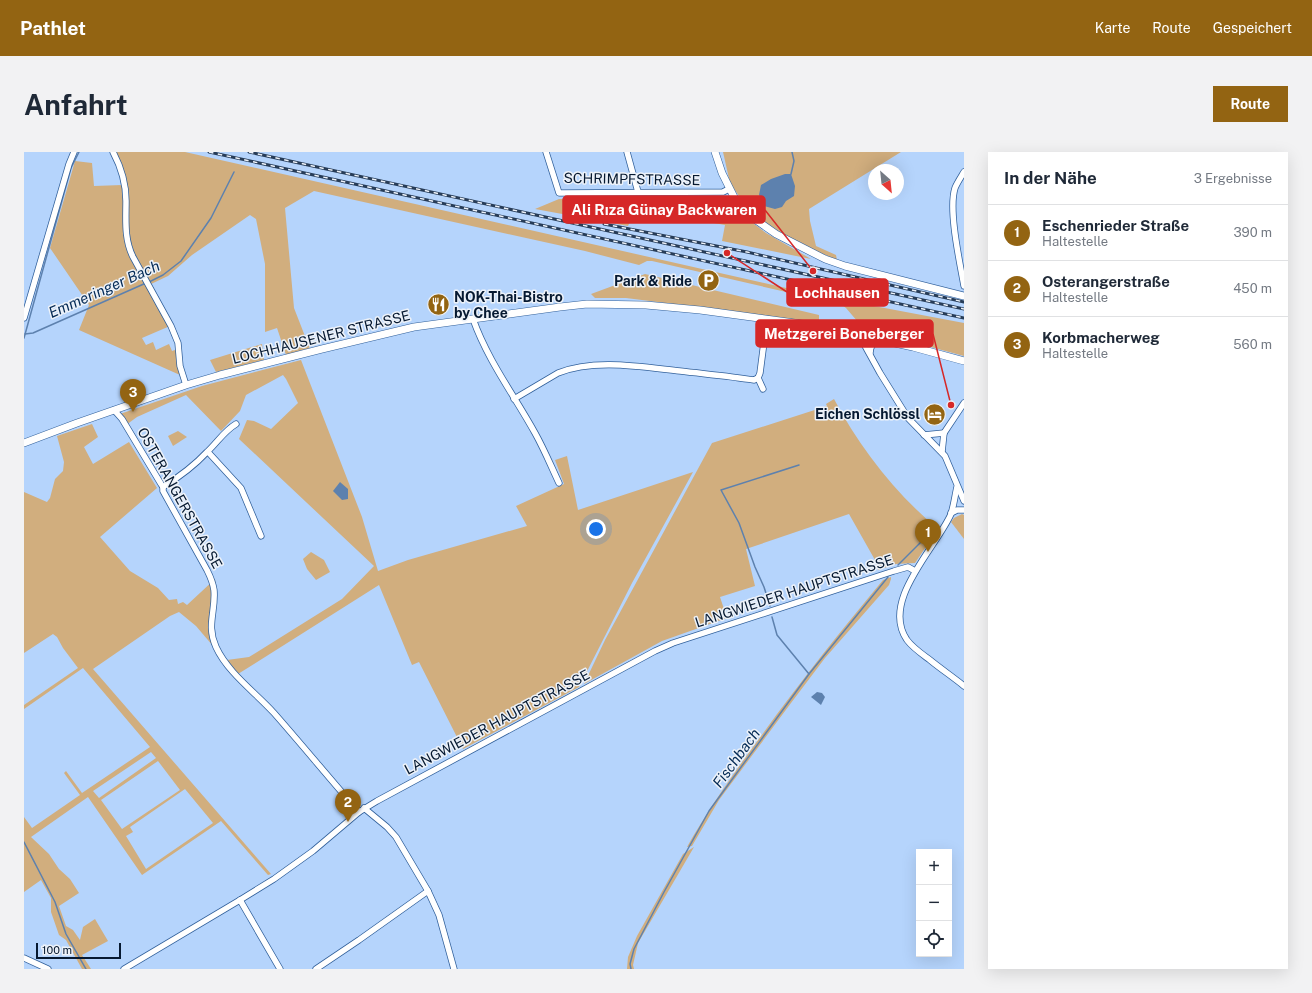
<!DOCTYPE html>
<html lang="de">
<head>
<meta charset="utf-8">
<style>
  body { margin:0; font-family:"Public Sans",sans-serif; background:#f2f2f3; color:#1f2937 }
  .controls { position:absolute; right:12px; bottom:12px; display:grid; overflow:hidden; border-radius:0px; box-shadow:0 4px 16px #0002 }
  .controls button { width:36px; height:36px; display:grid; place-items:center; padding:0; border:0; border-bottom:1px solid #e0e1e3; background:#fff; color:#1f2937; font:20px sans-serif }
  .compass { position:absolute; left:844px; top:12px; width:36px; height:36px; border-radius:50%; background:#fff; box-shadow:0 4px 16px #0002; rotate:153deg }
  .scale { position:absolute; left:12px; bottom:10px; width:85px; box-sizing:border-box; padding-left:4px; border:2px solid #061931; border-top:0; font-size:11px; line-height:14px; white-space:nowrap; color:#061931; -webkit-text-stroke:3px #edf2f9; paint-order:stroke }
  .you { position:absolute; left:572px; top:377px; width:14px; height:14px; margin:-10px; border:3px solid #fff; border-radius:50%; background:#1a73e8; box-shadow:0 0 0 6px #1a73e833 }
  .badge { display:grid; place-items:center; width:26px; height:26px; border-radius:50%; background:#936412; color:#fff; font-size:13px; font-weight:700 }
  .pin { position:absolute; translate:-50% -33px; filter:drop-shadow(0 1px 2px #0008) }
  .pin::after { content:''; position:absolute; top:21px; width:14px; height:12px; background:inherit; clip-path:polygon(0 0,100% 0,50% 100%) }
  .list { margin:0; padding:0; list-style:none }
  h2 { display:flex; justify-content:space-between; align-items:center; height:52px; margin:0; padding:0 16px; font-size:17px }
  h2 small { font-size:13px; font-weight:400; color:#747a83 }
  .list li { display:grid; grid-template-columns:26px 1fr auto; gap:12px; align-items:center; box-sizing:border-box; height:56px; padding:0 16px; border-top:1px solid #e0e1e3 }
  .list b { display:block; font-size:15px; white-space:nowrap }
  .list p { margin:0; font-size:13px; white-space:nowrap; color:#747a83 }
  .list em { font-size:13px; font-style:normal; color:#747a83 }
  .icon { flex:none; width:22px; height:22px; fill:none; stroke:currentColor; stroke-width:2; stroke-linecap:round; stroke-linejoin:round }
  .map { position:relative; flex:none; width:940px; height:817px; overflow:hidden; border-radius:0px }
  header { display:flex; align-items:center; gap:24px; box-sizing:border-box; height:56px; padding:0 20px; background:#936412; color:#fff }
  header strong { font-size:19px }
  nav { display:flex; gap:22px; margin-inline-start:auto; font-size:14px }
  .intro { display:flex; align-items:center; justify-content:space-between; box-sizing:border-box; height:96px; padding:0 24px }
  h1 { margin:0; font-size:28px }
  .button { padding:10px 18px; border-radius:0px; background:#936412; color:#fff; font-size:14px; font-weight:700 }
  main { display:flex; gap:24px; padding:0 24px }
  aside { flex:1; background:#fff; border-radius:0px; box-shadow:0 4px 16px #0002 }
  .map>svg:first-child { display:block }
  .green { fill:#d1ae7e; fill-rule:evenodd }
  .water { fill:#5d81ae }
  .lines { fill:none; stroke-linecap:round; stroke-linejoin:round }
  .stream { stroke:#5d81ae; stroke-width:1.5 }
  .minor-casing { stroke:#31609b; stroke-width:7 }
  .major-casing { stroke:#31609b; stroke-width:8 }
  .minor { stroke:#fff; stroke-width:5.5 }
  .major { stroke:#fff; stroke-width:7 }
  .rail-casing { stroke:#273c57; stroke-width:3 }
  .rail { stroke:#edf2f9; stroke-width:1.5; stroke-dasharray:4.5; stroke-linecap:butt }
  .labels { text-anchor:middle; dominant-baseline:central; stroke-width:3; stroke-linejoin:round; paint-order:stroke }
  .street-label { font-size:14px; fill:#061931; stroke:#edf2f9 }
  .poi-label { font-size:14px; font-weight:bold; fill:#061931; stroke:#edf2f9; text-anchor:end }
  .water-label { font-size:15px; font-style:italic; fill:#052b56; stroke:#edf2f9 }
  .leader { fill:none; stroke:#d62828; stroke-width:1.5 }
  .callout-dot { fill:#d62828; stroke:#edf2f9; stroke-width:1.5 }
  .callout { fill:#d62828; stroke:#d62828; stroke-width:1.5 }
  .callout-label { font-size:15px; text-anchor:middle; font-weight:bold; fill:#fff }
</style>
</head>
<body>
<header>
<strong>Pathlet</strong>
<nav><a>Karte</a><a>Route</a><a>Gespeichert</a></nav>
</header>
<div class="intro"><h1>Anfahrt</h1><a class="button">Route</a></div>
<main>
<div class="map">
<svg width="940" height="817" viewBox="0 0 940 817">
  <rect width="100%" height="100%" fill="#b5d4fc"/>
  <!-- green -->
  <g class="green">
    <polygon points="91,0 161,0 802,145 801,148 773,141 771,142 628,109 623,109 615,113 561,99 290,39 261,56 270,156 286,197 262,203 253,176 241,180 241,112 232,67 226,63 168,103 144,124 125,133 104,89 104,51"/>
    <polygon points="699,0 877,0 785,57 786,69 792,94 812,103 813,108 792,99 759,82 726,60 706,31"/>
    <polygon points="51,9 68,11 70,34 98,33 100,36 101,83 146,174 118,186 122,193 129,190 132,198 145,192 148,199 154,197 156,223 55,178 65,153 26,96"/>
    <polygon points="535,47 706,47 720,64 742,81 787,107 698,89 701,73 650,64 609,63 604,74 511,57"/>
    <polygon points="621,122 795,163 795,169 792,170 602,146 571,146 567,142"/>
    <polygon points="813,147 940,171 940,204 840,177 822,156 813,149"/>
    <polygon points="238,192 240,208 192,220 186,208"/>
    <path d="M 277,208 L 338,365 L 354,419 L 384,408 L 503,374 L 492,354 L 540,332 L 531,308 L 543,304 L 554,358 L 669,320 L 608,431 L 555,535 L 439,597 L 395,510 L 388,513 L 355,433 L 214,522 L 235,548 L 172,474 L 155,460 L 146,464 L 69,517 L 247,722 L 244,723 L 197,669 L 118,723 L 64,645 L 7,685 L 25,702 L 35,717 L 46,727 L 55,741 L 35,754 L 42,774 L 49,778 L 56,788 L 59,775 L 71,767 L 84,789 L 58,803 L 67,817 L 58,817 L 42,788 L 35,783 L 27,760 L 27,746 L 17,728 L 0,740 L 0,665 L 8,676 L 56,643 L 40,621 L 42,619 L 58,641 L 126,595 L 59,516 L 0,557 L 0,553 L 54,516 L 39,496 L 33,485 L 29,482 L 0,501 L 0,340 L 23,350 L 26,346 L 31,327 L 39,319 L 40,310 L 33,284 L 68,272 L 74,285 L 60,295 L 69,312 L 105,290 L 133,336 L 76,385 L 106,419 L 134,436 L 145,448 L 153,447 L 154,452 L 159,450 L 163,453 L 191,427 C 194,445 187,463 190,480 C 191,491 197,500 203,508 L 225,505 L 318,447 L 350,414 L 215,287 L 223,268 L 230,269 L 247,277 L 274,251 L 262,227 L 259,223 L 222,243 L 216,259 L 197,279 L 162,243 L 113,265 L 102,273 L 96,262 L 178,234 ZM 127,600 L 132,606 L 75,646 L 69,639 ZM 134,609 L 156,638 L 98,677 L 77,648 ZM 161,637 L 189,671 L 122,717 L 102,684 L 109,680 L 106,675 Z"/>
    <path d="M 810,247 C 835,295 872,342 914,377 L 891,411 L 872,412 L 854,418 L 851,408 L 825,362 L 722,397 L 731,434 L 696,445 L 703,466 L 638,489 L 560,532 L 581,488 L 688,291 L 803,254 L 802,252 Z"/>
    <polygon points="154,279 163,285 149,294 144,284"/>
    <polygon points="938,362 940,363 940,387 927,370 930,366"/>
    <polygon points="287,400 300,408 306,420 292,428 283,417 279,407"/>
    <path d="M 867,425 L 867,427 L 865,433 L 801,506 L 767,551 L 695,648 L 668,694 L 663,695 C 684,658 707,625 732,591 C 772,535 815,481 859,428 Z"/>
    <polygon points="670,695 614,791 609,813 610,817 603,817 604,805 613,784 659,702"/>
  </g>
  <!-- water -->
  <g class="water">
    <polygon points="761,22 767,22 771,34 770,44 762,49 758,55 751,57 740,54 735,43 737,33 747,27"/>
    <polygon points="316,330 324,337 324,347 318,348 309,339"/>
    <polygon points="793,540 798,541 801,545 797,553 787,545"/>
  </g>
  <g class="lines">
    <!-- stream -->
    <g class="stream">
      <polyline points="767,22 770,9 768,0"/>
      <polyline points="125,130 139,123 157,109 187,66 210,20"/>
      <polyline points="1,182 9,181 122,131"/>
      <polyline points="0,186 47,16 55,0"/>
      <polyline points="874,413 904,383"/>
      <polyline points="746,454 740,435 731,415 715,371 697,338 775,313"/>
      <polyline points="748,465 753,483 785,522"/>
      <polyline points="0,690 31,750 42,782 62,817"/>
      <polyline points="607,817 606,812 610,797 640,740 685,659 785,522 864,425"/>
    </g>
    <defs>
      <g id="minor">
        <path d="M 89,0 C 97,15 102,32 102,49 C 102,68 100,87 109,105 L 147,174 L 154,191 L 156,214 L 162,233"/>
        <polyline points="522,0 535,41 699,40 705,37"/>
        <polyline points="603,0 614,40"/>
        <path d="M 940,20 C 937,25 933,31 931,36 C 924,58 936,111 940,134"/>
        <polyline points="0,166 45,12 50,0"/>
        <path d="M 449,167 C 464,209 490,243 511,281 C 520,297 527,314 535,331"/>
        <polyline points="835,183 856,221 884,266 921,304 940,349"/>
        <path d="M 846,201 C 846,193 850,191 857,188"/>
        <polyline points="734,226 739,237"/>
        <path d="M 490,247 L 534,221 C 570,206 619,215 656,219 C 681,222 705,224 730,228 L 734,226 L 736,221 L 743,167"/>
        <path d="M 90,258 L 98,267 L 137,332 L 139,335 L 139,339 L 183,418 C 186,424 189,431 190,438 C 192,459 182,473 192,495 C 204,521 231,540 250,561 C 279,594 306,627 335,660"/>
        <polyline points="900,283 920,281"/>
        <polyline points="184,300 217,336 237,384"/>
        <polyline points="918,300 920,281 940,251"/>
        <path d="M 139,335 C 155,325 170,314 183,300 C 193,291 200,279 212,272"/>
        <path d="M 933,335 C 931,343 930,353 927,362 C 912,396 856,449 883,488 C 889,496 898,502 906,508 C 917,517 929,525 940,534"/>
        <polyline points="927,361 933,358 940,358"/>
        <polyline points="340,656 363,675 372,685 404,739 415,763 430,817"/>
        <polyline points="216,748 256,817"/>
        <polyline points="0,806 24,817"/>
        <polyline points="100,817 216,748 250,727 289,699 335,660 353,649 631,499 649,491 870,419 884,415 891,419"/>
        <polyline points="292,817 335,788 404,739"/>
      </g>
      <g id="major">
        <polyline points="691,0 698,21 712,49 722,61 752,82 801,107 821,114 940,144"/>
        <polyline points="0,291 53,271 162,233 196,223 298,197 390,175 536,155 563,152 622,153 676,158 793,174 889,195 940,209"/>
      </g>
    </defs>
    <!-- minor casing -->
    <use href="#minor" class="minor-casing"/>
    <!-- major casing -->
    <use href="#major" class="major-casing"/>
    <!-- minor -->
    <use href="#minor" class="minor"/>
    <!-- major -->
    <use href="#major" class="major"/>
    <defs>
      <g id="rail">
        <polyline points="185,0 940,166"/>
        <polyline points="225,0 940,157"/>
        <polyline points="580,72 723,100 940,150"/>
      </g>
    </defs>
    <!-- rail casing -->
    <use href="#rail" class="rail-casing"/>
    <!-- rail -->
    <use href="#rail" class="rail"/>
  </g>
  <!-- icons -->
  <defs>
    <symbol id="parking-disc" viewBox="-11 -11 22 22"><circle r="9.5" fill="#936412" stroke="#edf2f9"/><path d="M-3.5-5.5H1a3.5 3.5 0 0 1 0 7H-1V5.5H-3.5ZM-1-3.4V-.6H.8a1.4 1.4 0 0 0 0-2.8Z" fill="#fff"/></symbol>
    <symbol id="restaurant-disc" viewBox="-11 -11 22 22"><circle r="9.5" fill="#936412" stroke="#edf2f9"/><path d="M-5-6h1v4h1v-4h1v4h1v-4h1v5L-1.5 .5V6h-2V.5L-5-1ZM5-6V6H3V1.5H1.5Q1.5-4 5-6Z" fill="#fff"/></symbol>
    <symbol id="hotel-disc" viewBox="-11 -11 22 22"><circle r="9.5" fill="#936412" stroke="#edf2f9"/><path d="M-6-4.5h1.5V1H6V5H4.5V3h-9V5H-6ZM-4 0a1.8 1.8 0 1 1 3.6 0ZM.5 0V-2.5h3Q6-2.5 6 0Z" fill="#fff"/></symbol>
  </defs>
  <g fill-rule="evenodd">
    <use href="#parking-disc" x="672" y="116" width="25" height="25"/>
    <use href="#restaurant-disc" x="402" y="140" width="25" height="25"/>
    <use href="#hotel-disc" x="898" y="250" width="25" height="25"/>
  </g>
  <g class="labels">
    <!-- street labels -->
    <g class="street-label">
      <text transform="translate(608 27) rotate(1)">SCHRIMPFSTRASSE</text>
      <text transform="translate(297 185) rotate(-14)">LOCHHAUSENER STRASSE</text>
      <text transform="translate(156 346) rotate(61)">OSTERANGERSTRASSE</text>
      <text transform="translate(770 439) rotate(-18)">LANGWIEDER HAUPTSTRASSE</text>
      <text transform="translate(473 570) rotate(-28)">LANGWIEDER HAUPTSTRASSE</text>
    </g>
    <!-- poi labels -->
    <g class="poi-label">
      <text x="668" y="129">Park &amp; Ride</text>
      <text x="430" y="145" text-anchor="start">NOK-Thai-Bistro<tspan x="430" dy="16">by Chee</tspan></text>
      <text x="896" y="262">Eichen Schlössl</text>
    </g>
    <!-- water labels -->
    <g class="water-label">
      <text transform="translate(80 137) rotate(-24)">Emmeringer Bach</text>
      <text transform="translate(712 606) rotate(-54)">Fischbach</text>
    </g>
  </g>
  <!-- callouts -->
  <path class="leader" d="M789 119L741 58M703 101L763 140M927 253L909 182"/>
  <g class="callout-dot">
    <circle cx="789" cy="119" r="4"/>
    <circle cx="703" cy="101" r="4"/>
    <circle cx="927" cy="253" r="4"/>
  </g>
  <g class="callout">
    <rect x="539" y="44" width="202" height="27" rx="4"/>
    <rect x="763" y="127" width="101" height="27" rx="4"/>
    <rect x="732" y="168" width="177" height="27" rx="4"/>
  </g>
  <g class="callout-label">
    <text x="640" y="63">Ali Rıza Günay Backwaren</text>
    <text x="813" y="146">Lochhausen</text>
    <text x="820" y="187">Metzgerei Boneberger</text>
  </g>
</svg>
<div class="controls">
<button>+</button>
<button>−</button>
<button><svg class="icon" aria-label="locate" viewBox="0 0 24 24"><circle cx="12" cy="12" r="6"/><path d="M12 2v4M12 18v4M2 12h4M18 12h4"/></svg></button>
</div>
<svg class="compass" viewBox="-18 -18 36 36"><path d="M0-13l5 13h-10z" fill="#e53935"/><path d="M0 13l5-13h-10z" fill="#747a83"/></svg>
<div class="scale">100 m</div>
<div class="you"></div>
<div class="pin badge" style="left:904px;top:400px">1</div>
<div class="pin badge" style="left:324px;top:670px">2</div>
<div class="pin badge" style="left:109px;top:260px">3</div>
</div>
<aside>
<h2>In der Nähe<small>3 Ergebnisse</small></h2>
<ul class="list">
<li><span class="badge">1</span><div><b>Eschenrieder Straße</b><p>Haltestelle</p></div><em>390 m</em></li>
<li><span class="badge">2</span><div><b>Osterangerstraße</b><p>Haltestelle</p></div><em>450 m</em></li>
<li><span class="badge">3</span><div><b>Korbmacherweg</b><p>Haltestelle</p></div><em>560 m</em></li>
</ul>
</aside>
</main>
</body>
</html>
